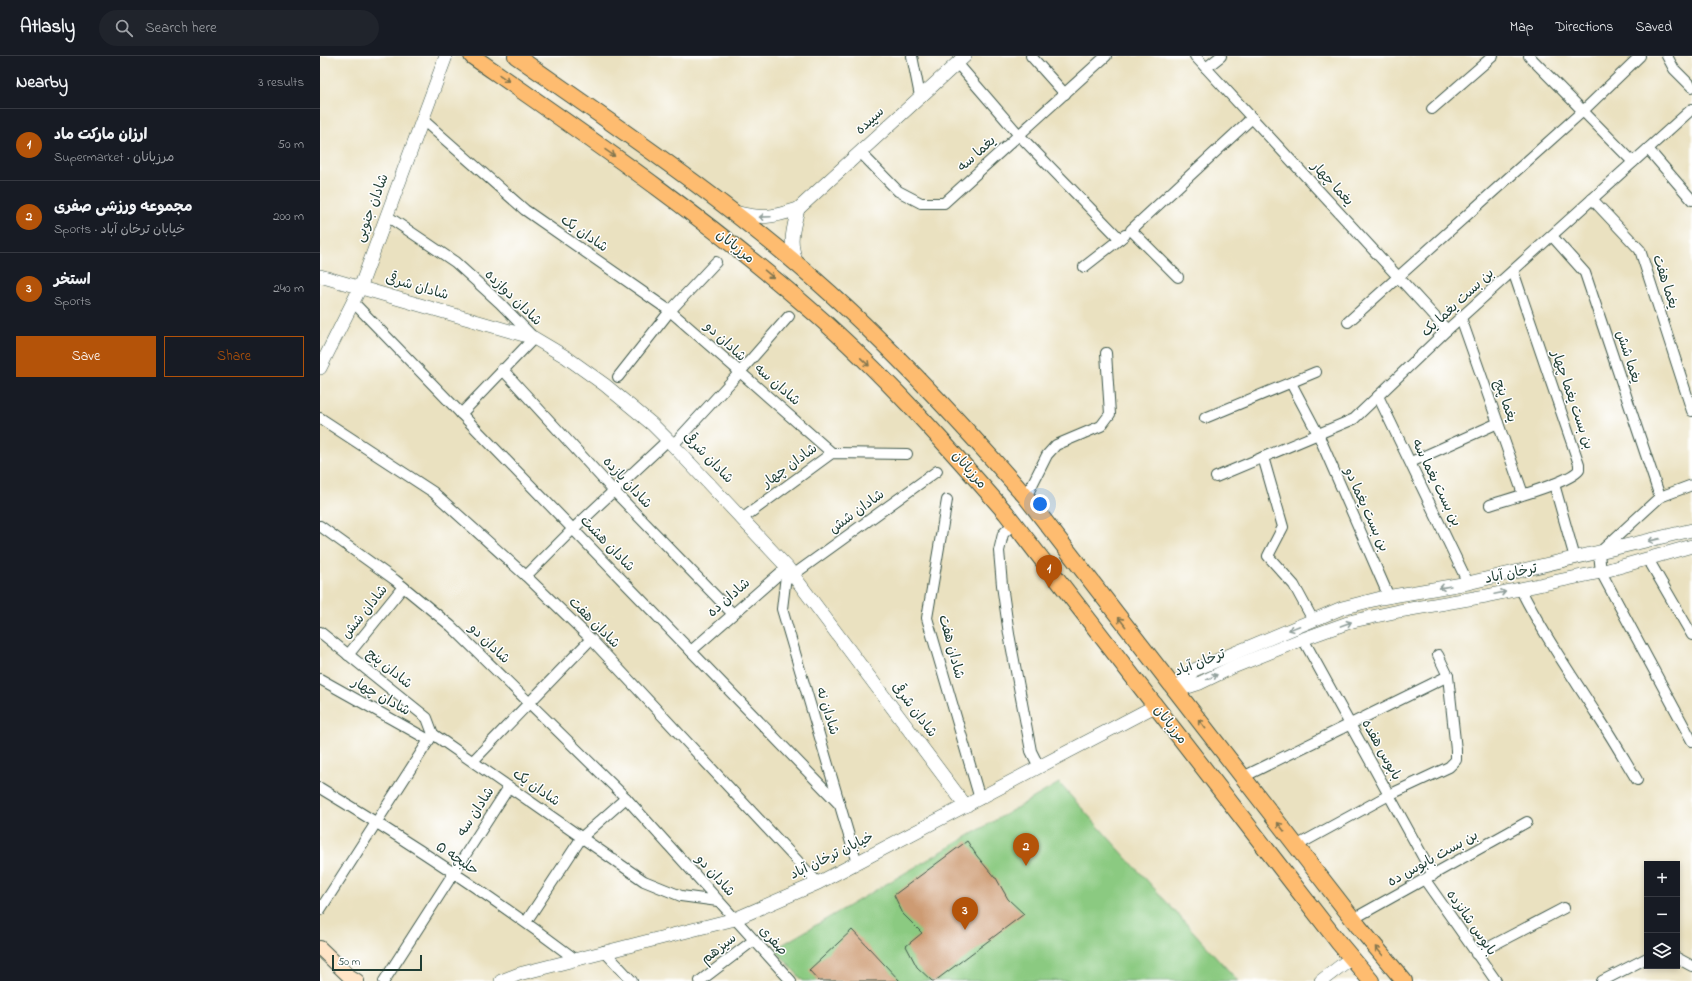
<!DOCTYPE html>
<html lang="en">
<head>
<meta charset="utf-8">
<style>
  body { margin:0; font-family:"Indie Flower","Playpen Sans Arabic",sans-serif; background:#20242c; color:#f1f3f6 }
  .controls { position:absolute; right:12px; bottom:12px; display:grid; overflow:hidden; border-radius:0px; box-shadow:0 2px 6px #0003 }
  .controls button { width:36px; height:36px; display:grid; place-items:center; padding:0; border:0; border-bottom:1px solid #363941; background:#171b24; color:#f1f3f6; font:20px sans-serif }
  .scale { position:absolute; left:12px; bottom:10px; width:90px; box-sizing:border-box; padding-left:4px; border:2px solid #1f3d34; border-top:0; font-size:11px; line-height:14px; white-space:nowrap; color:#1f3d34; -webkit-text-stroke:3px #fff; paint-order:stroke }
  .you { position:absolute; left:720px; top:448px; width:14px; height:14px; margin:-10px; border:3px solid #fff; border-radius:50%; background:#1a73e8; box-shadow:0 0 0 6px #1a73e833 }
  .badge { display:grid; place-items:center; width:26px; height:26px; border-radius:50%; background:#b45309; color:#fff; font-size:13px; font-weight:700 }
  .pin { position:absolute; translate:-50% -33px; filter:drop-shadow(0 1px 2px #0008) }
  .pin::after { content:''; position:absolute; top:21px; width:14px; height:12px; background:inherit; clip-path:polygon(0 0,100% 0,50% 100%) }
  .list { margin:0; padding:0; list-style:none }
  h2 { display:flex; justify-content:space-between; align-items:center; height:52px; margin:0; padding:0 16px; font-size:17px }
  h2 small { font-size:13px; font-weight:400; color:#9ea1a6 }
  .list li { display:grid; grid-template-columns:26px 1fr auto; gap:12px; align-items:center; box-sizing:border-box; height:72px; padding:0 16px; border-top:1px solid #363941 }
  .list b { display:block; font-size:15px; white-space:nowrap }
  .list p { margin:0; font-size:13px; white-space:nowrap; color:#9ea1a6 }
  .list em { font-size:13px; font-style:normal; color:#9ea1a6 }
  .actions { display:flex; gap:8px; padding:12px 16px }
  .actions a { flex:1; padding:9px 0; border:1px solid #b45309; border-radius:0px; text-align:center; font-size:14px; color:#b45309 }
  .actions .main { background:#b45309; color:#fff }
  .icon { flex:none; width:22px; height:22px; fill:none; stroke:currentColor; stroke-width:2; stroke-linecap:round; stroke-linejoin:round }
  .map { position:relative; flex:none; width:1372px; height:925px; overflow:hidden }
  header { display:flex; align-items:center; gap:24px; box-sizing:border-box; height:56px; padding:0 20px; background:#171b24; border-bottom:1px solid #363941 }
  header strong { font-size:19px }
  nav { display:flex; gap:22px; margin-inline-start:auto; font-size:14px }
  .search { width:280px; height:36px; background:#20242c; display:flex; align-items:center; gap:10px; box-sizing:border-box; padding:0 14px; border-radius:22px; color:#9ea1a6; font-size:15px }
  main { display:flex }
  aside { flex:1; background:#171b24 }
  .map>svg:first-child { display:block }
  .green { fill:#8bca81; stroke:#55845a }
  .building { fill:#cd9b73 }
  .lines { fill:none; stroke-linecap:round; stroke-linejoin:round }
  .minor-casing { stroke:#3d5649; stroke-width:12 }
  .tertiary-casing { stroke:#3d5649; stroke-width:14 }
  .secondary-casing { stroke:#3d5649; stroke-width:16 }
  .primary-casing { stroke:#3d5649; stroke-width:18 }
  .minor { stroke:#fff; stroke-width:10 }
  .tertiary { stroke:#fff; stroke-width:13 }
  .secondary { stroke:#ffe4c6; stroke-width:14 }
  .primary { stroke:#febc70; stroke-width:16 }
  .oneway { stroke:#83764f }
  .oneway2 { stroke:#8f9e9a }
  .labels { text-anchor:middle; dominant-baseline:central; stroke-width:3; stroke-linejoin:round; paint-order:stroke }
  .street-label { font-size:14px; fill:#1f3d34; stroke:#fff }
</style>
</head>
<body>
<header>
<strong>Atlasly</strong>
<div class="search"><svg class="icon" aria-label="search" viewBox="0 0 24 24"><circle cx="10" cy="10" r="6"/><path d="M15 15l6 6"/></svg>Search here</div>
<nav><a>Map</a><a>Directions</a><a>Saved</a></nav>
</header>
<main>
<aside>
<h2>Nearby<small>3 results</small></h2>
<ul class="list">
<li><span class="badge">1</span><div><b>ارزان مارکت ماد</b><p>Supermarket · مرزبانان</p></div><em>50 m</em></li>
<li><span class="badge">2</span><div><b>مجموعه ورزشی صفری</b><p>Sports · خیابان ترخان آباد</p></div><em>200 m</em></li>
<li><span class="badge">3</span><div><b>استخر</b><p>Sports</p></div><em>240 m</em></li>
</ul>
<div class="actions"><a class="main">Save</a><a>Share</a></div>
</aside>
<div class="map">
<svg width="1372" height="925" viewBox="0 0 1372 925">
  <rect width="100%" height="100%" fill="#fff"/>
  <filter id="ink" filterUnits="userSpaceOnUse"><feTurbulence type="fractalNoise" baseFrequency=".025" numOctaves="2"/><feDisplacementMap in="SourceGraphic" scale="8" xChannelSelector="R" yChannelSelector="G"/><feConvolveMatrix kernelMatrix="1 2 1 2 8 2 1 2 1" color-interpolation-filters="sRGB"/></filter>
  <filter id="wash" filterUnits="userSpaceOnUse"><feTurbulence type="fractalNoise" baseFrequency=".012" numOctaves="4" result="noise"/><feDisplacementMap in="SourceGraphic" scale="16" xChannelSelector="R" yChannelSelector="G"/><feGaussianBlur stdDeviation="0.9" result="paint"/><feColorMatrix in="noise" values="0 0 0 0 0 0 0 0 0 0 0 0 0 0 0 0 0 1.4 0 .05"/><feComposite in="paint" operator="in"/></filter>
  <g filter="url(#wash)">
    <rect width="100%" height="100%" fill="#eae1c0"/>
    <!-- green -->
    <polygon class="green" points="739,727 918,925 483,925 455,893"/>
    <g id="blocks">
      <!-- building -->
      <g class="building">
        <polygon points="647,785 657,800 675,822 676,822 688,843 704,858 615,925 612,925 597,911 586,890 602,877 583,858 574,839"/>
        <polygon points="532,874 580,925 499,925 489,914"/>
      </g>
    </g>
  </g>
  <g filter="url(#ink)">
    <use href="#blocks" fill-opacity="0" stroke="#3d5649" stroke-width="1"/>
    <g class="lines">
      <defs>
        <g id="minor">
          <polyline points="592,0 600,40"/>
          <polyline points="711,0 745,38"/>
          <polyline points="875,0 1127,274"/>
          <polyline points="1209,0 1313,106"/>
          <polyline points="1347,0 1354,13 1372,31"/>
          <polyline points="637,7 699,79 800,183"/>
          <polyline points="886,12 901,0"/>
          <polyline points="1112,53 1173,0"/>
          <polyline points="103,64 205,154 350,255 298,321"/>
          <polyline points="1328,93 1372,144"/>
          <polyline points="540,96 578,135 601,147 624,147 786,0"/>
          <polyline points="1272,143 1320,194 1372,355"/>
          <polyline points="67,160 135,206 180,247 214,282 141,358"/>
          <polyline points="1232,180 1265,217 1340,441"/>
          <polyline points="764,211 805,179"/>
          <polyline points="858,221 811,174 932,62"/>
          <polyline points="33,246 520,749"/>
          <polyline points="469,260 420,316 512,397"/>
          <polyline points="1141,262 1203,438"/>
          <polyline points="1028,266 1264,54 1320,0"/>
          <polyline points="182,313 293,434 413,558"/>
          <polyline points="971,327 998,378 1069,541"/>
          <polyline points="1058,340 1148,527"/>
          <polyline points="0,362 113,436 206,520 271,583 498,827"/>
          <polyline points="885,362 996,316"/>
          <polyline points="353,389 420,316 350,255 396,206"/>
          <polyline points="943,401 963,471 948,500 974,529 993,564"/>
          <polyline points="1091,406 1178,367"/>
          <polyline points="896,421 1034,363 1127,274 1372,53"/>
          <polyline points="1234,428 1255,502"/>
          <polyline points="1372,429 1340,441 1279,497 1281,516 1372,685"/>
          <polyline points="706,441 727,399 736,389 781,370 790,358 786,297"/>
          <polyline points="627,444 607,562 660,743"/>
          <path d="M 1170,449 C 1188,443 1249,427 1259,414 L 1259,408 L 1193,215"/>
          <polyline points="423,462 512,397 587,398"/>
          <polyline points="694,467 683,478 679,495 682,529 689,578 711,695 719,711"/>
          <polyline points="0,470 75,524 131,570 306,742 471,925"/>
          <polyline points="1328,503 1372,579"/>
          <polyline points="467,511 462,553 537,807"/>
          <polyline points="473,519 617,415"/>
          <polyline points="206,520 253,473 348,384"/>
          <path d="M 1200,532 C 1222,576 1249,615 1275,656 C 1290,678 1303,701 1317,724"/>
          <polyline points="0,576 107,662 113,678"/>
          <polyline points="983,583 1113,819"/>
          <polyline points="371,595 467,511"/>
          <polyline points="28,599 83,531"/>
          <polyline points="0,623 109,684"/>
          <polyline points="113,678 324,825 361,840 398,845"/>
          <polyline points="153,705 271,583"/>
          <polyline points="923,721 1128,620"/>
          <path d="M 0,732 C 88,785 173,841 255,903"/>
          <polyline points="976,790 1069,739 1129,711 1136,704 1136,694 1128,620 1118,599"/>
          <polyline points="1105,824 1176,925"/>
          <polyline points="0,854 113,678"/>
          <polyline points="1033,863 1207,766"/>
          <polyline points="206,866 262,781 306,742"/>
          <polyline points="284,895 312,925"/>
          <polyline points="1156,898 1244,852"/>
          <polyline points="1357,902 1372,910"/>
          <polyline points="64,925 189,731"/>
          <polyline points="380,925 434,884"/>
          <polyline points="1282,925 1327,902"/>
        </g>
        <g id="tertiary">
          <path d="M 415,156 C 443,163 450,162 478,153 L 645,0"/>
          <path d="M 477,209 C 469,184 472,178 478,153"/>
          <polyline points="0,220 214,282 246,301 285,329 332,368 348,384 467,511 646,750"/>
          <polyline points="0,312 40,232 126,0"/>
          <polyline points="855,635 874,614 1022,552 1061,542 1148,527 1372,474"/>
          <polyline points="855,635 880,627 913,611 983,583 1033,565 1079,555 1166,540 1281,516 1372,490"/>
          <polyline points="181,925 199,918 415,863 498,827 835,650"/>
          <polyline points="1001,925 1031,902"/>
        </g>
        <polyline id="secondary" points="0,892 29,920 37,925"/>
        <g id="primary">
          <path d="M 152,0 C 268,81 385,161 492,255 C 562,316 625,387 686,457 L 1019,887 L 1051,925"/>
          <path d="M 196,0 C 303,75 413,149 510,237 C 580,300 644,370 706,441 L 1039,871 L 1084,925"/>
        </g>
      </defs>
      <!-- minor casing -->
      <use href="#minor" class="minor-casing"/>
      <!-- tertiary casing -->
      <use href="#tertiary" class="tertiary-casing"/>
      <!-- secondary casing -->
      <use href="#secondary" class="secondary-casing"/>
      <!-- primary casing -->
      <use href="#primary" class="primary-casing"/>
      <!-- minor -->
      <use href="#minor" class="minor"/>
      <!-- tertiary -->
      <use href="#tertiary" class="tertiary"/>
      <!-- secondary -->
      <use href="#secondary" class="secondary"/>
      <!-- primary -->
      <use href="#primary" class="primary"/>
    </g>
    <!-- one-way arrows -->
    <defs><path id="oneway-shaft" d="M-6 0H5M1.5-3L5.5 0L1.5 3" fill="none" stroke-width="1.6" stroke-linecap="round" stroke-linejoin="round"/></defs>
    <g class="oneway">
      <use href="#oneway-shaft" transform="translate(184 22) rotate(35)"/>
      <use href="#oneway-shaft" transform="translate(290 97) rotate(35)"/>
      <use href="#oneway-shaft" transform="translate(449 218) rotate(40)"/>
      <use href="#oneway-shaft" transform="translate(545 306) rotate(44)"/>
      <use href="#oneway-shaft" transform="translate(802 566) rotate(-128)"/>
      <use href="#oneway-shaft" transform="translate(882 668) rotate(-128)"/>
      <use href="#oneway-shaft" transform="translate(961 771) rotate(-128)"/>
      <use href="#oneway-shaft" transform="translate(1059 895) rotate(-130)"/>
    </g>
    <g class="oneway2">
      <use href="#oneway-shaft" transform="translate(445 161) rotate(178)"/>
      <use href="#oneway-shaft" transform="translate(1334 484) rotate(167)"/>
      <use href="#oneway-shaft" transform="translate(1125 531) rotate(170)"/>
      <use href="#oneway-shaft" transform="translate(1180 537) rotate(-12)"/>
      <use href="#oneway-shaft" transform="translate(1026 568) rotate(-20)"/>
      <use href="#oneway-shaft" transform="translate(974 572) rotate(158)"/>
      <use href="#oneway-shaft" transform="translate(892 621) rotate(-25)"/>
    </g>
  </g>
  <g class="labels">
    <!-- street labels -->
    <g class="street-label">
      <text transform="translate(550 65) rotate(-43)">سپیده</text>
      <text transform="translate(657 98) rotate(-42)">یغما سه</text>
      <text transform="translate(1012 128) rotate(47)">یغما چهار</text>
      <text transform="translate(52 152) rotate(-69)">شادان جنوبی</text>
      <text transform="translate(264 178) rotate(35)">شادان یک</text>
      <text transform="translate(415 191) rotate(39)">مرزبانان</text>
      <text transform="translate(1345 226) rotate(72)">یغما هفت</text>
      <text transform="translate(97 231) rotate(16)">شادان شرقی</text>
      <text transform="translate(193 242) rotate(44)">شادان دوازده</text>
      <text transform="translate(1138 247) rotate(-43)">بن بست یغما یک</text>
      <text transform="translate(405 286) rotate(43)">شادان دو</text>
      <text transform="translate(1308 301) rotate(72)">یغما شش</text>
      <text transform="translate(457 329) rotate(41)">شادان سه</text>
      <text transform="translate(1252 344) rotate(71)">بن بست یغما چهار</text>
      <text transform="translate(1185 345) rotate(71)">یغما پنج</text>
      <text transform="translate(388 402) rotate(46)">شادان شرقی</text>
      <text transform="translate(470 410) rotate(-36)">شادان چهار</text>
      <text transform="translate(649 414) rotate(49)">مرزبانان</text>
      <text transform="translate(307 427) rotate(47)">شادان یازده</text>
      <text transform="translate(1116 427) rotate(64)">بن بست یغما سه</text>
      <text transform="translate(1046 454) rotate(66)">بن بست یغما دو</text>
      <text transform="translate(537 456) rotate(-36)">شادان شش</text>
      <text transform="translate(287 488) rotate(46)">شادان هشت</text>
      <text transform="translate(1191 518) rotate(-12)">ترخان آباد</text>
      <text transform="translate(409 542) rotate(-41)">شادان ده</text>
      <text transform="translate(45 556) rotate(-51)">شادان شش</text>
      <text transform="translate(274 567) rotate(45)">شادان هفت</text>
      <text transform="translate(169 588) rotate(44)">شادان دو</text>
      <text transform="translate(631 591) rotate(75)">شادان هفت</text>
      <text transform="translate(880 607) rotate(-21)">ترخان آباد</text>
      <text transform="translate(69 613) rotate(39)">شادان پنج</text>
      <text transform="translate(61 641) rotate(29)">شادان چهار</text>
      <text transform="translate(594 654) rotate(53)">شادان شرقی</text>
      <text transform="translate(507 655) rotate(73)">شادان نه</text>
      <text transform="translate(850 669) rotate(52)">مرزبانان</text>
      <text transform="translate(1061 694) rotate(61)">بابوس هفده</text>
      <text transform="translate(216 732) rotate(35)">شادان یک</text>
      <text transform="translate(156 756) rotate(-57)">شادان سه</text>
      <text transform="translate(512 800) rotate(-26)">خیابان ترخان آباد</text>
      <text transform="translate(137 803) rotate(34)">حلبچه ۵</text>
      <text transform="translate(1113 803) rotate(-29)">بن بست بابوس ده</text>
      <text transform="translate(395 820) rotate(48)">شادان دو</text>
      <text transform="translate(1151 867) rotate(55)">بابوس شانزده</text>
      <text transform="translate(453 885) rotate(48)">صفری</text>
      <text transform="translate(399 893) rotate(-38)">سیزهم</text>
    </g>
  </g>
</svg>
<div class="controls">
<button>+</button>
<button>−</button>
<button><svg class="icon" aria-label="layers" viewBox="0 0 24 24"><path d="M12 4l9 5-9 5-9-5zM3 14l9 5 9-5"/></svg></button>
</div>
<div class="scale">50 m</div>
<div class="you"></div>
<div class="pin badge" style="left:729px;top:532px">1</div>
<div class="pin badge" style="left:706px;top:810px">2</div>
<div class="pin badge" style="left:645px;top:874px">3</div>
</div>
</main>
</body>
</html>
